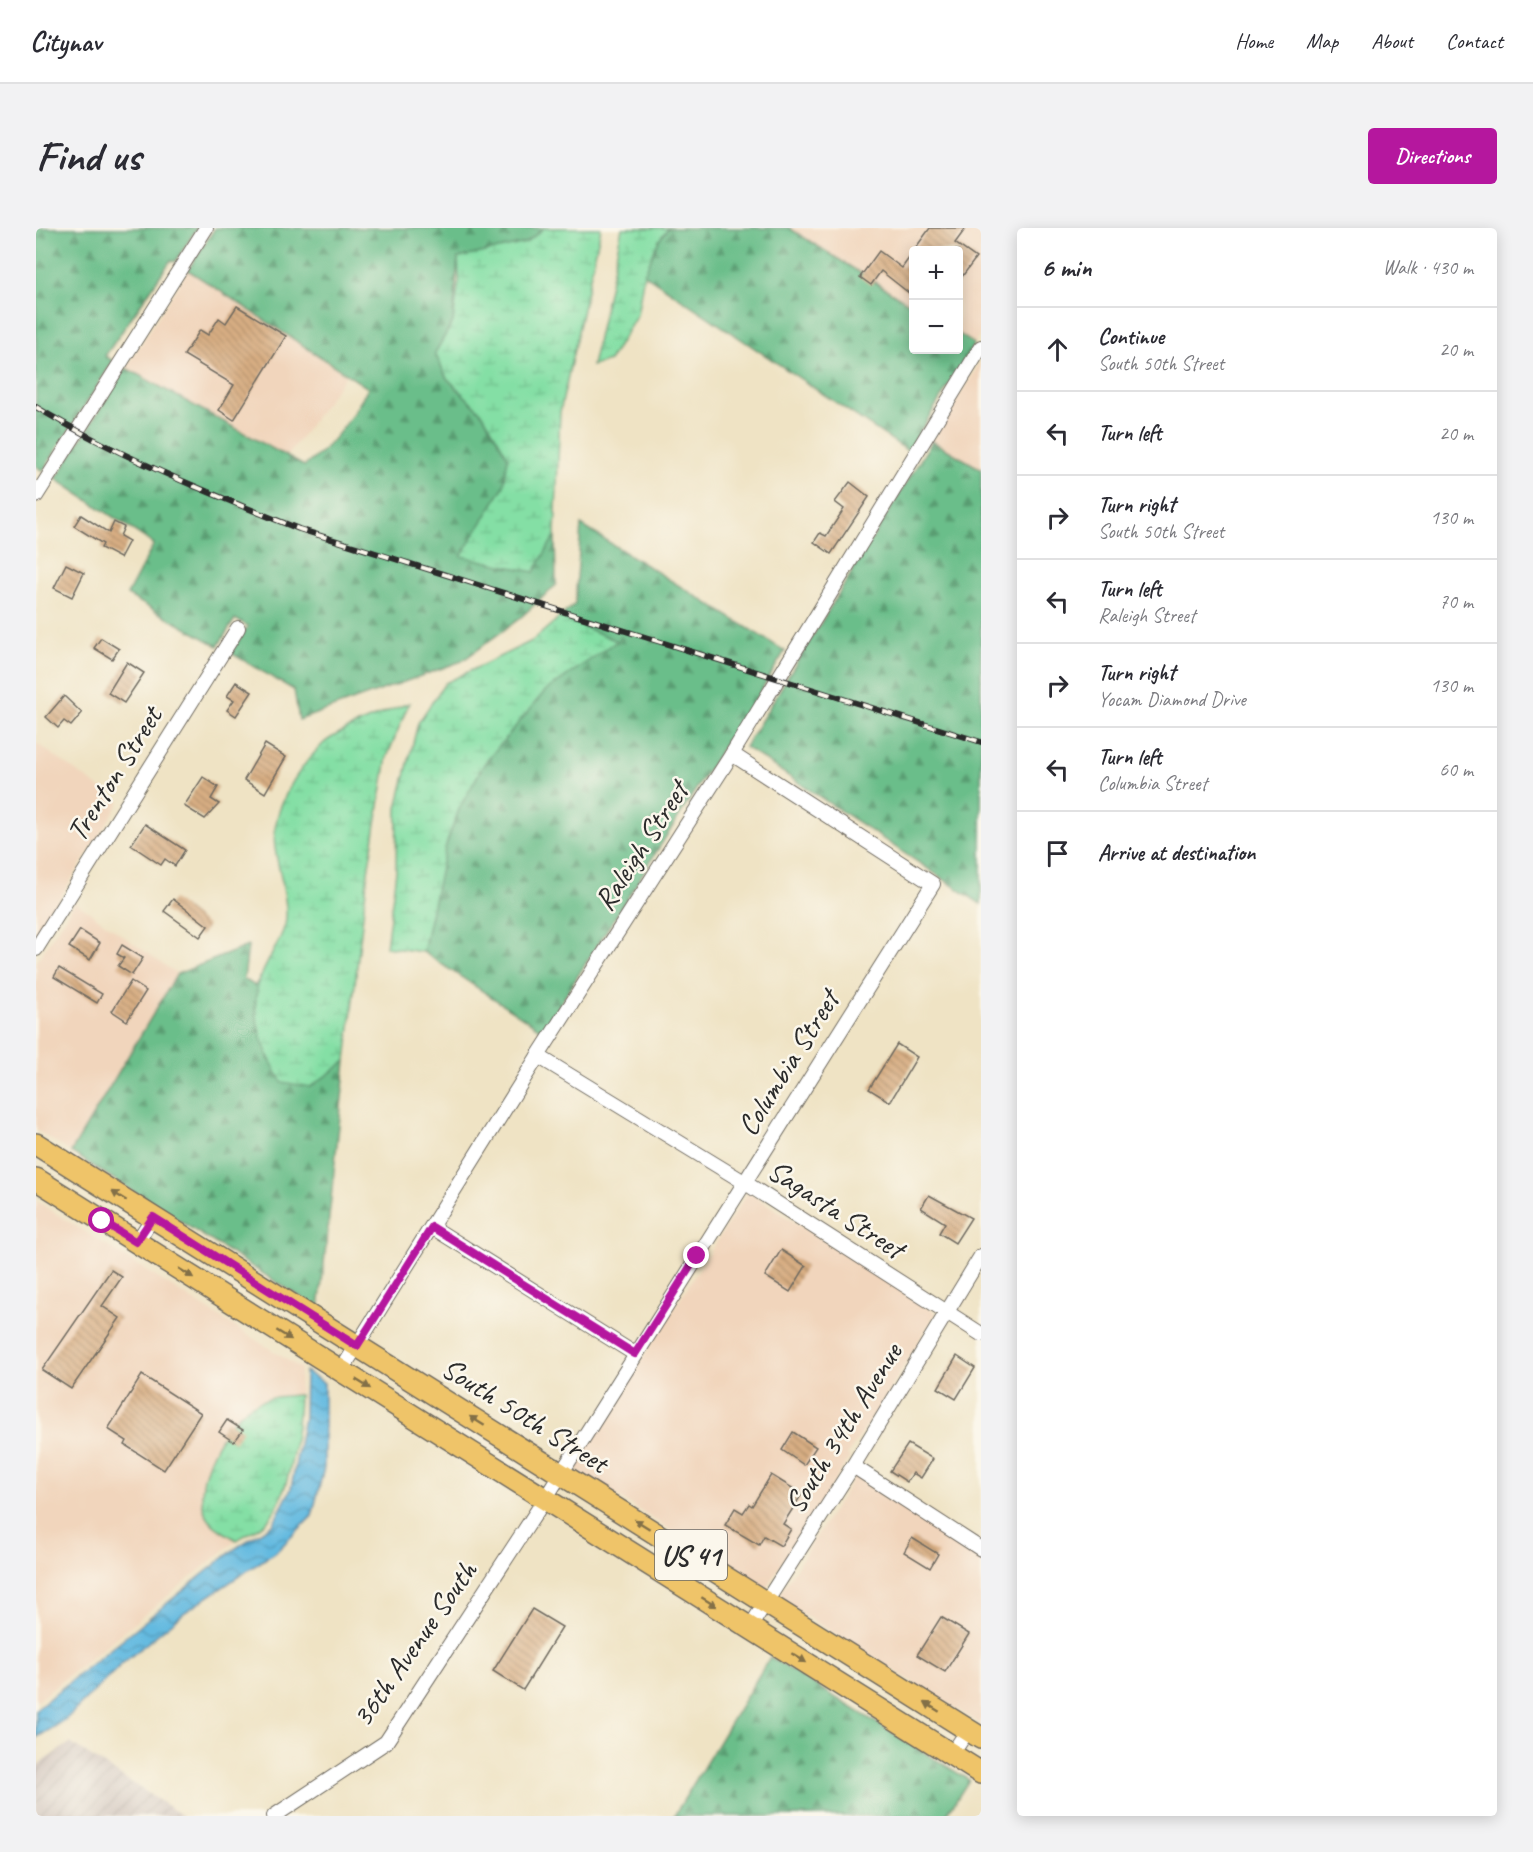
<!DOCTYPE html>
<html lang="en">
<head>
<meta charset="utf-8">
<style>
  body { margin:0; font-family:Caveat,sans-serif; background:#f2f2f3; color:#2b2b33 }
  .controls { position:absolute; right:18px; top:18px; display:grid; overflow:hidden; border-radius:6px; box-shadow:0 3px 15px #0003 }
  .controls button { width:54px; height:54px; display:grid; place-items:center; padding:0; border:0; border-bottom:2px solid #e1e1e2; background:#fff; color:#2b2b33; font:30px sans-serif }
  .stop { position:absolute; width:18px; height:18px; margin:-14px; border:4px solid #b5179e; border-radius:50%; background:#fff }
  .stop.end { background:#b5179e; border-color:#fff; box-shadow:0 2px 6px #0008 }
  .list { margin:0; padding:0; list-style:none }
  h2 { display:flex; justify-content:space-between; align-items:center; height:78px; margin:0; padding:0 24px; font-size:26px }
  h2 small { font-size:20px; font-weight:400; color:#7c7c81 }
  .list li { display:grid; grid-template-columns:39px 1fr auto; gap:18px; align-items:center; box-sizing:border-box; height:84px; padding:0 24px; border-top:2px solid #e1e1e2 }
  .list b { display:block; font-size:22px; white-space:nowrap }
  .list p { margin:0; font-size:20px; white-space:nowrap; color:#7c7c81 }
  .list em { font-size:20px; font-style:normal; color:#7c7c81 }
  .icon { flex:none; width:33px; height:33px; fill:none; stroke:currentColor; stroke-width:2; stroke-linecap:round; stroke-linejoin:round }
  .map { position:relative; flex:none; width:945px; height:1588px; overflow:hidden; border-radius:6px }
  header { display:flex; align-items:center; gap:36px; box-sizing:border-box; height:84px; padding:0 30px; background:#fff; border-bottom:2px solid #e1e1e2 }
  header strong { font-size:28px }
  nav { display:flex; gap:33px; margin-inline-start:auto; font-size:21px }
  .intro { display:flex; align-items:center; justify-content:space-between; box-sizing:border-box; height:144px; padding:0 36px }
  h1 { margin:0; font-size:42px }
  .button { padding:15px 27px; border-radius:6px; background:#b5179e; color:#fff; font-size:21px; font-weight:700 }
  main { display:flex; gap:36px; padding:0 36px }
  aside { flex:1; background:#fff; border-radius:6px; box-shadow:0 3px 15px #0003 }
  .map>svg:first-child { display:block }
  .built { fill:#f1d5bc }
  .industrial { fill:url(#industrial-furrows) }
  .forest { fill:url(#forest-firs); stroke:#4b745a; stroke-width:1.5 }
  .wetland { fill:url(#wetland-marsh); stroke:#588568; stroke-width:1.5 }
  .water { fill:url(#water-waves); stroke:#477286; stroke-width:1.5 }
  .building { fill:url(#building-back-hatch) }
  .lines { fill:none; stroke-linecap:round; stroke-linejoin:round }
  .minor-casing { stroke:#706b61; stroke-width:16 }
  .primary-casing { stroke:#706b61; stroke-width:24 }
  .minor { stroke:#fff; stroke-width:14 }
  .primary { stroke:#efc469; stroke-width:21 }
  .rail-casing { stroke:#2b2b2b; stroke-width:6 }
  .rail { stroke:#fbf7ec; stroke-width:4; stroke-dasharray:11; stroke-linecap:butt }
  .oneway { fill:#837047 }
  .route { stroke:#b5179e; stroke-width:8 }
  .labels { text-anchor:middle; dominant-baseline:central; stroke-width:5; stroke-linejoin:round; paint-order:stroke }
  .shield { fill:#fbf7ec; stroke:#696865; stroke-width:1.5 }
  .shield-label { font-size:28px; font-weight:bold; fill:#2b2b2b }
  .street-label { font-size:30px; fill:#2b2b2b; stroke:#fbf7ec }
</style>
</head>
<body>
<header>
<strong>Citynav</strong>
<nav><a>Home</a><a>Map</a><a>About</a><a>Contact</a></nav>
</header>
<div class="intro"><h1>Find us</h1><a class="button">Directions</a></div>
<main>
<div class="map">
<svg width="945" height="1588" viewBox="0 0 945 1588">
  <defs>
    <pattern id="industrial-furrows" width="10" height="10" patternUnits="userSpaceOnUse" patternTransform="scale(1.5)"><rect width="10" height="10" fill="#cec1b9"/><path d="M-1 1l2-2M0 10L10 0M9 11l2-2" fill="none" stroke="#b1a69f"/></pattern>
    <pattern id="forest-firs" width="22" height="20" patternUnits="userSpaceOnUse" patternTransform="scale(1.5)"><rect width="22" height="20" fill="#6bbe8a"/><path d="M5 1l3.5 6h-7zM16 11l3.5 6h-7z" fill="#589b71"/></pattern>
    <pattern id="wetland-marsh" width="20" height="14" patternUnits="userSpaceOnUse" patternTransform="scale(1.5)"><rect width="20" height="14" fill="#84dfa5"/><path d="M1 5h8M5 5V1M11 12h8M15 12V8" fill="none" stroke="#72c08e"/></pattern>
    <pattern id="water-waves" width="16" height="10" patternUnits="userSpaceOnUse" patternTransform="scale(1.5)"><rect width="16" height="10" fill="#63bae0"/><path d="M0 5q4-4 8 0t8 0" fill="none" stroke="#5297b6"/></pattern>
    <pattern id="building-back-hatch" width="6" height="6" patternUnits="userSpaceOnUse" patternTransform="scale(1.5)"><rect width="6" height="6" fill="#d8ae83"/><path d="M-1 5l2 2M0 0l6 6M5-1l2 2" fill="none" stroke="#af8e6b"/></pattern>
  </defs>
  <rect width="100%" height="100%" fill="#fbf7ec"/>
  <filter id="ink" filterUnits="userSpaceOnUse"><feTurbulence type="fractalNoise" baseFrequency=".0167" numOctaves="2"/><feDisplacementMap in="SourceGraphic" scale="12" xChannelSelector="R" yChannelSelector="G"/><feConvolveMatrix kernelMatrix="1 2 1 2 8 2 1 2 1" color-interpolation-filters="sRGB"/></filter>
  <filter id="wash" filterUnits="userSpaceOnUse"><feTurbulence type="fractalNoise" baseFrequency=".008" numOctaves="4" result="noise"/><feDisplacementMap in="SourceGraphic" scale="24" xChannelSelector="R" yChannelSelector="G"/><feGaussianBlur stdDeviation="1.35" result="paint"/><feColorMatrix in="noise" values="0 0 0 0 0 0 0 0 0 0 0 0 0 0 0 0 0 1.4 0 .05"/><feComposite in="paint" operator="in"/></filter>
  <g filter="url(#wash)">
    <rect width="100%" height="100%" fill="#efe3c4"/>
    <!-- built -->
    <g class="built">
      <polygon points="753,0 945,0 945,105 938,116 923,106 922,22 878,22 877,78"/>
      <polygon points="152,42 310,147 250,230 90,140"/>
      <polygon points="945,133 945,241 896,213"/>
      <polygon points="0,515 84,574 0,708"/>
      <polygon points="39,674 141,746 35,924 0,902 0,735"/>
      <polygon points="712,964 900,1085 844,1178 811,1227 814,1229 729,1362 537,1240"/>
      <polygon points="0,973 264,1140 263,1167 236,1169 174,1293 201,1312 0,1474"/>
      <polygon points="819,1248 945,1329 945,1496 741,1370"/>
    </g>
    <!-- industrial -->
    <polygon class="industrial" points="34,1515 147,1588 0,1588 0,1538"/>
    <!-- forest -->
    <g class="forest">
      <polygon points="0,0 161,0 139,34 135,32 69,128 77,133 7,243 0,238"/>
      <path d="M 179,0 L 508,0 L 490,15 L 422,30 L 417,94 L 399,125 L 411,150 L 447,186 L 472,229 L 468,258 L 426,328 L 498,344 L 519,307 L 520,357 L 483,391 L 426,433 L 263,492 L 258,462 L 195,425 L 212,398 L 199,391 L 182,418 L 91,367 L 118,316 L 20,251 L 90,140 L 268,238 C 296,219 316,190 332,160 L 152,42 Z"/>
      <polygon points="632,0 753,0 877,78 878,122 922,122 923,106 938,116 872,223 608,46 623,12"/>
      <polygon points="896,213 945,241 945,676 709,519"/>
      <polygon points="545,297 749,423 696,510 693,509 507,803 387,724 409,620 423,581 448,536 509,463 581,413 524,389 539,376"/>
      <polygon points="212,718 208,751 219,758 224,749 219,781 233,832 274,859 310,833 283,1081 35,924 141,746"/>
      <polygon points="734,1429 933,1552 910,1588 638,1588"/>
    </g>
    <!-- wetland -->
    <g class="wetland">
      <polygon points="508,0 565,0 524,184 519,307 498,344 425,328 468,258 472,229 447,186 411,150 399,125 417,94 423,52 422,30 490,15"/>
      <polygon points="586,0 632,0 623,12 608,46 601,87 573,133 556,138"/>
      <polygon points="524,389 581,413 509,463 448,536 423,581 409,620 387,724 350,719 360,643 361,580 382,495 409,455 496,413"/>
      <path d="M 373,475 L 351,529 L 332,644 L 310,833 L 274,859 L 246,854 C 228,825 210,780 226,746 C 233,730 244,714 249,697 C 254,677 242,641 239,620 C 234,583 261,541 287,516 C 299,504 355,482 373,475 Z"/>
      <path d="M 263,1167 C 262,1201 255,1265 232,1292 C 225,1300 210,1306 201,1312 C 193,1307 180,1301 174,1293 C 150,1263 185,1197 213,1179 C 228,1169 245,1168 263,1167 Z"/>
    </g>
    <!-- water -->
    <polygon class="water" points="269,1143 288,1155 288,1240 276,1288 241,1323 149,1384 88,1434 28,1493 0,1510 0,1481 197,1322 237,1296 255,1261 268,1189"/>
    <g id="blocks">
      <!-- building -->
      <g class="building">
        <polygon points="894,0 930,0 919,15 940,30 922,54 922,22 878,22"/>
        <polygon points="843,23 866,40 878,23 878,69 845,43 835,57 824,49"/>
        <polygon points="201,78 250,108 198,192 183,182 198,157 148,127 164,102 172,107 183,90 190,95"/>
        <polygon points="814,254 833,269 795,326 778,314 784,305 790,308 808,281 799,274"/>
        <polygon points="45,287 73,305 78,294 88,299 84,308 93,313 84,330 65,320 67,316 38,298"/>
        <polygon points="30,336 48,345 36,369 18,360"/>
        <polygon points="65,410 83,421 76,431 58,420"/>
        <polygon points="91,434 108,445 88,475 72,465"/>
        <polygon points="200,454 216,464 200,488 191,482 198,472 191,468"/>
        <polygon points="28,468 46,485 35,498 28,493 22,500 10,489"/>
        <polygon points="229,516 250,529 229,565 208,552"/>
        <polygon points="167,549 182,559 175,571 183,576 169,591 148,578"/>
        <polygon points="109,596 149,622 139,638 129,631 125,637 95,617"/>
        <polygon points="137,671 172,698 164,709 128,683"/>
        <polygon points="44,702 64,715 54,732 33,719"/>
        <polygon points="86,717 107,730 96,747 82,738 88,730 81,726"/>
        <polygon points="23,740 66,766 61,775 18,749"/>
        <polygon points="95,753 110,763 91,793 76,783"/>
        <polygon points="861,816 881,829 854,874 833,861"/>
        <polygon points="893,967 935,990 919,1015 903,1005 909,995 885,980"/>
        <polygon points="745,1022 770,1038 754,1064 729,1048"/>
        <polygon points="75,1042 86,1049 66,1078 84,1090 35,1161 6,1142"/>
        <polygon points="921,1128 939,1140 920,1171 902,1160"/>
        <polygon points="106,1147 165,1185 128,1242 89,1217 91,1213 72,1201"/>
        <polygon points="191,1192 207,1202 198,1214 183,1204"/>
        <polygon points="757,1204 780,1219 768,1237 746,1222"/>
        <polygon points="872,1216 897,1231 885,1250 877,1245 871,1254 854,1243"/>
        <polygon points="735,1247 766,1266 747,1296 755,1301 745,1318 728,1308 723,1317 689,1297 699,1280 707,1285 713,1276 716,1278"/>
        <polygon points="876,1310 902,1326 894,1340 868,1324"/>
        <polygon points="496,1381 526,1399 487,1462 457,1443"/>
        <polygon points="905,1389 933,1406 909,1444 881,1427"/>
      </g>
    </g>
  </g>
  <g filter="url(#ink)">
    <use href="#blocks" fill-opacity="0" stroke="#706b61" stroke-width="1.5"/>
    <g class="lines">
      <defs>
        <g id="minor">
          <polyline points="0,268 170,0"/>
          <polyline points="0,721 202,400"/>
          <polyline points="502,828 708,954 945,1106"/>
          <polyline points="396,999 599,1126"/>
          <polyline points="101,1014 117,989"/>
          <polyline points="305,1143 502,828 696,526 945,119"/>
          <polyline points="817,1238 945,1321"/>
          <polyline points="714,1399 817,1238 945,1028"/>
          <polyline points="916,1526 932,1502"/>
          <polyline points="238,1588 350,1514 509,1271 897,656 696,526"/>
        </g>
        <g id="primary">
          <polyline points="0,916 945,1510"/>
          <polyline points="0,951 945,1545"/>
        </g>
      </defs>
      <!-- minor casing -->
      <use href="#minor" class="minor-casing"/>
      <!-- primary casing -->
      <use href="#primary" class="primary-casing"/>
      <!-- minor -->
      <use href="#minor" class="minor"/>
      <!-- primary -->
      <use href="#primary" class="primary"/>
      <defs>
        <path id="rail" d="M 0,179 C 83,229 173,265 263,301 L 945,514"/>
      </defs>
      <!-- rail casing -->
      <use href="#rail" class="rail-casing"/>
      <!-- rail -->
      <use href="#rail" class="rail"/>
    </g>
    <!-- one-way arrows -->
    <defs><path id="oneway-solid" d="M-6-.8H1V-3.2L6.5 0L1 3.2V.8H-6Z" transform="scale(1.5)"/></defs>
    <g class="oneway">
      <use href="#oneway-solid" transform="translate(83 968) rotate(-148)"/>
      <use href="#oneway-solid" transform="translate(150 1045) rotate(32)"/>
      <use href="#oneway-solid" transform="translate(248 1107) rotate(32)"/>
      <use href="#oneway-solid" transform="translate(327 1156) rotate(32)"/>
      <use href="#oneway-solid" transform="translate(441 1193) rotate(-148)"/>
      <use href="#oneway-solid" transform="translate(606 1296) rotate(-148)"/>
      <use href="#oneway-solid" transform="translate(673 1374) rotate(32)"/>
      <use href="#oneway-solid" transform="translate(763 1430) rotate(32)"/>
      <use href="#oneway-solid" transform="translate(896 1479) rotate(-148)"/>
    </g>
  </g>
  <g class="lines" filter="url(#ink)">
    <!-- route -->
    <polyline class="route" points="66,993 100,1014 117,989 321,1118 396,999 599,1126 661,1028"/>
  </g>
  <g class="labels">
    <!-- shield labels -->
    <rect class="shield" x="619" y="1302" width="72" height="50" rx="4.5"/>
    <g class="shield-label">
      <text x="655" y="1327">US 41</text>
    </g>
    <!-- street labels -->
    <g class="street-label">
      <text transform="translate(78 546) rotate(-58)">Trenton Street</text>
      <text transform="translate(605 618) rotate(-57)">Raleigh Street</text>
      <text transform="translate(752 835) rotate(-58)">Columbia Street</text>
      <text transform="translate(800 981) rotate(33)">Sagasta Street</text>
      <text transform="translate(489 1187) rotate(32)">South 50th Street</text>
      <text transform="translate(807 1200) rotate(-58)">South 34th Avenue</text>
      <text transform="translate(378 1416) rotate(-55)">36th Avenue South</text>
    </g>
  </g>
</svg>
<div class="controls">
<button>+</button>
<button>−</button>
</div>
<div class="stop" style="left:66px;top:993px"></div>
<div class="stop end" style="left:661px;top:1028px"></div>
</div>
<aside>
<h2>6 min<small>Walk · 430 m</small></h2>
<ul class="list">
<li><svg class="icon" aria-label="ahead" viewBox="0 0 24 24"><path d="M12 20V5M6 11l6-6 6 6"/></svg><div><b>Continue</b><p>South 50th Street</p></div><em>20 m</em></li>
<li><svg class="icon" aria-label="left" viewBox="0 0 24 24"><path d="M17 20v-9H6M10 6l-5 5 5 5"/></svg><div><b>Turn left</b></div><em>20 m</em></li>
<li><svg class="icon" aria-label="right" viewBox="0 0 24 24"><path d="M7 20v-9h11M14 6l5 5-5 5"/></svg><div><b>Turn right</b><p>South 50th Street</p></div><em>130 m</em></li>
<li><svg class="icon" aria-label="left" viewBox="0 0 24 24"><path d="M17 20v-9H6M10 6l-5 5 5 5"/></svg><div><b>Turn left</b><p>Raleigh Street</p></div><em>70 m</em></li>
<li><svg class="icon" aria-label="right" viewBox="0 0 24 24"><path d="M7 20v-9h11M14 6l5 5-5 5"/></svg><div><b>Turn right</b><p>Yocam Diamond Drive</p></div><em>130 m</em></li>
<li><svg class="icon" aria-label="left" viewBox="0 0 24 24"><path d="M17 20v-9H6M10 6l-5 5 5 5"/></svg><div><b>Turn left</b><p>Columbia Street</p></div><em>60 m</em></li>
<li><svg class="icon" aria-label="arrive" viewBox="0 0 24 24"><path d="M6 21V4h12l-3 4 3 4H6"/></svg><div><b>Arrive at destination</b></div></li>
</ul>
</aside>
</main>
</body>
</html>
